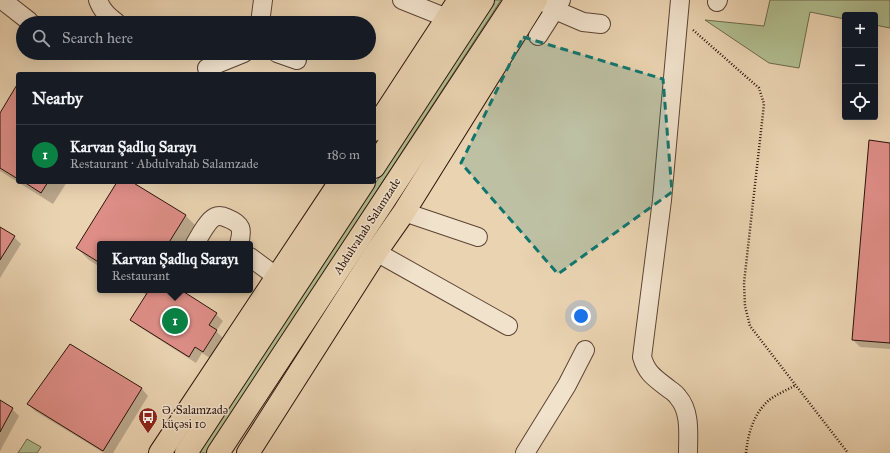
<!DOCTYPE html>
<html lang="en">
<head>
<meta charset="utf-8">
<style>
  body { margin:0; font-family:"IM FELL Great Primer",serif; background:#242831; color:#f1f3f6 }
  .controls { position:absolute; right:12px; top:12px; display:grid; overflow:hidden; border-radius:4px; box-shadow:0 4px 16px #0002 }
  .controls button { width:36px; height:36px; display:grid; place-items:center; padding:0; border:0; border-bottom:1px solid #363941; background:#171b24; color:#f1f3f6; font:20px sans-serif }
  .you { position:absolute; left:581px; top:316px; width:14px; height:14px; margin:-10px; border:3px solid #fff; border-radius:50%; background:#1a73e8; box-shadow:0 0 0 6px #1a73e833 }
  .badge { display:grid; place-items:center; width:26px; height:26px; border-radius:50%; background:#0b8043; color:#fff; font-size:13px; font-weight:700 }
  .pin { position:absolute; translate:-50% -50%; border:2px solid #fff; box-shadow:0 1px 4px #0006 }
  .popup { position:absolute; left:97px; top:241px; width:156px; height:52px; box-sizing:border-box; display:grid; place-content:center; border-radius:4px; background:#171b24; filter:drop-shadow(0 1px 3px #0005); font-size:13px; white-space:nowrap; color:#9ea1a6 }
  .popup b { font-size:15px; color:#f1f3f6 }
  .popup::after { content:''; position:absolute; left:50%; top:100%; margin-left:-8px; border:8px solid transparent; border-top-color:#171b24 }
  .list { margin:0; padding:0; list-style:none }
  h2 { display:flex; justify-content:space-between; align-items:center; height:52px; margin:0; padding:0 16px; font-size:17px }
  h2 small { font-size:13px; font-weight:400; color:#9ea1a6 }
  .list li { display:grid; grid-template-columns:26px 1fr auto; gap:12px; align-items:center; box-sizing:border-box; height:60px; padding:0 16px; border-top:1px solid #363941 }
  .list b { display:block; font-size:15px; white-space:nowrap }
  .list p { margin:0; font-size:13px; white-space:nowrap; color:#9ea1a6 }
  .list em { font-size:13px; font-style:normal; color:#9ea1a6 }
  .icon { flex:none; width:22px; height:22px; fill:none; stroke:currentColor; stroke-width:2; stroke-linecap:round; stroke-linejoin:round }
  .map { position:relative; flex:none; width:890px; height:453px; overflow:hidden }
  .search { position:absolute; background:#171b24; box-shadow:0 4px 16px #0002; left:16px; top:16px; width:360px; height:44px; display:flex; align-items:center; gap:10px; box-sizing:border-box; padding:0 14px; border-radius:22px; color:#9ea1a6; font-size:15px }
  .panel { position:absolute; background:#171b24; box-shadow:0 4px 16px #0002; left:16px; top:72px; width:360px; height:112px; border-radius:4px }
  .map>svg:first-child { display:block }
  .green { fill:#b1be90; stroke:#6f694e }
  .shadow { fill:#0003 }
  .building { fill:#de8e87; stroke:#2d140c }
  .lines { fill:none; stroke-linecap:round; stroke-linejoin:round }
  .minor-casing { stroke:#5c4435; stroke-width:20 }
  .major-casing { stroke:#2d140c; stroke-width:24 }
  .path { stroke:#2d140c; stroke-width:2.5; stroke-dasharray:1 2; stroke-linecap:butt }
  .minor { stroke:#f1e2cc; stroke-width:18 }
  .major { stroke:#ead3b1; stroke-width:22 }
  .marked { fill:#0f766e; fill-opacity:0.2; stroke:#0f766e; stroke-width:3; stroke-dasharray:8 5; stroke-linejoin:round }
  .labels { text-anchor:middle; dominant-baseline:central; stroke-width:3; stroke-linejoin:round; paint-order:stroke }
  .street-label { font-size:12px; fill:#2d140c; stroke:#f1e2cc }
  .poi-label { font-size:12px; fill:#2d140c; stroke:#f1e2cc; text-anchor:start }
</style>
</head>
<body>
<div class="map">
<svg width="890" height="453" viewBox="0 0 890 453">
  <rect width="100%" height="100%" fill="#ead3b1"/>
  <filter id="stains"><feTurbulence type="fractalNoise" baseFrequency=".005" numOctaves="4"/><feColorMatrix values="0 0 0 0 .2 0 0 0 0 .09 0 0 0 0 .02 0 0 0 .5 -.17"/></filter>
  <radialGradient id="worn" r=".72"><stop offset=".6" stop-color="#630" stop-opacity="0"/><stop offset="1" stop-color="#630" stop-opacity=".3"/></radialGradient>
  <!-- green -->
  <g class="green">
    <polygon points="495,0 501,0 206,453 199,453"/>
    <polygon points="770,0 890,0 890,28 875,25 875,15 845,15 845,19 810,12 799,68 769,63 705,20 764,26"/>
    <polygon points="27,439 41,447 37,453 18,453"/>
  </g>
  <!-- shadow -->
  <g class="shadow">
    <polygon points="18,85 18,182 67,182 53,204 0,171 0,114"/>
    <polygon points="890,144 890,349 860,347 853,340"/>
    <polygon points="118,182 130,182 186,216 198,228 188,244 100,244 100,267 89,260 77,248"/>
    <polygon points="0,229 14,237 21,244 0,278"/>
    <polygon points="138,290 179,290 216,314 223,321 216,331 223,338 210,358 202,353 196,363 138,326 131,319 147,295"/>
    <polygon points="70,346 142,389 148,396 113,453 104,453 35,411 28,404"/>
    <polygon points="0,402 12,409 19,416 0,451"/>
  </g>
  <!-- building -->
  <g class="building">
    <polygon points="18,83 18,179 0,168 0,113"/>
    <polygon points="869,140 890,143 890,343 852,340"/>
    <polygon points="24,182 48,182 41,193"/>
    <polygon points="117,182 132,182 186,215 168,244 100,244 100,263 76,248"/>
    <polygon points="0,227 15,236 0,260"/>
    <polygon points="149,290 181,290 217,313 209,325 217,330 203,352 195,347 189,357 130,320"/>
    <polygon points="70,344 142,388 103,451 27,404"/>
    <polygon points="0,400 13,408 0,432"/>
  </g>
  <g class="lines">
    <defs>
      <g id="minor">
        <polyline points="2,0 29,21"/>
        <path d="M 98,0 C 102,11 108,16 117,23"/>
        <polyline points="402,0 447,18"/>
        <polyline points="541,0 562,13 583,22 601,24"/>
        <path d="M 680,0 L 662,200 L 642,357 C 647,374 655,378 669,389 C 672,391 676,394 678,397 C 691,412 688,434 688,453"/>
        <polyline points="717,2 718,0"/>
        <polyline points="260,23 263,0"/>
        <polyline points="538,36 561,0"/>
        <polyline points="277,53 297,60"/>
        <polyline points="207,68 244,53"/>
        <polyline points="404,212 478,237"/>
        <path d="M 195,244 C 199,237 208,220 215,217 C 219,215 223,216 227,218 C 242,224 243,229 239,244"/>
        <polyline points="376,252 508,326"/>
        <polyline points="250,257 277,277"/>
        <polyline points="525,453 567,385 585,350"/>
      </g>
      <g id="major">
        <polyline points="374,130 459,0"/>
        <polyline points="374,167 483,0"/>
        <polyline points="160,453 340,182"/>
        <polyline points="186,453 364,182"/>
        <polyline points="218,453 516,0"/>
        <polyline points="248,453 376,252 404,212 536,0"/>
      </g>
    </defs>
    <!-- minor casing -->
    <use href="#minor" class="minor-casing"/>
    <!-- major casing -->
    <use href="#major" class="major-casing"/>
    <!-- path -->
    <g class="path">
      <polyline points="693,30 759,88 764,104 744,283 745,306 750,326 848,453"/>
      <path d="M 746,453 C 748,434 753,415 768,401 C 775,395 787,390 796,385"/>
    </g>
    <!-- minor -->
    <use href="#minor" class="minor"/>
    <!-- major -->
    <use href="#major" class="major"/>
  </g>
  <!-- marked area -->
  <path class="marked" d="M 523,37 L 663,79 L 672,192 L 558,274 L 461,163 Z"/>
  <!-- icons -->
  <defs>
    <symbol id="bus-pin" viewBox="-11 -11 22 30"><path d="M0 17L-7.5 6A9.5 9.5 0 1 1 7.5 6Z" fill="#8f2418" stroke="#f1e2cc"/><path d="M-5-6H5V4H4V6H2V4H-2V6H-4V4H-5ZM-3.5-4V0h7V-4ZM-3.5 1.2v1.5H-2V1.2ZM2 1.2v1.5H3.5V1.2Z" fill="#fff"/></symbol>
  </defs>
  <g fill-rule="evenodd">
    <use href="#bus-pin" x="137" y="406" width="22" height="30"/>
  </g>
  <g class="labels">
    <!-- street labels -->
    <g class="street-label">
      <text transform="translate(367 226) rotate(-57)">Abdulvahab Salamzade</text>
    </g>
    <!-- poi labels -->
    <g class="poi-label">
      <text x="162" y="410">Ə. Salamzadə<tspan x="162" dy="14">küçəsi 10</tspan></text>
    </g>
  </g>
  <rect width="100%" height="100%" filter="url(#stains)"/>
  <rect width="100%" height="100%" fill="url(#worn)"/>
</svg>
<div class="controls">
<button>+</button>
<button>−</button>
<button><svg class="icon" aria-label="locate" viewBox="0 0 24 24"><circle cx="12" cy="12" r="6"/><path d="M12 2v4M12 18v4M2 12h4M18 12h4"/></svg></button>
</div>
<div class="you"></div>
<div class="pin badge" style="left:175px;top:321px">1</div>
<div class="popup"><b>Karvan Şadlıq Sarayı</b>Restaurant</div>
<div class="search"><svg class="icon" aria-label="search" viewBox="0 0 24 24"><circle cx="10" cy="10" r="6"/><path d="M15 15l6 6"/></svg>Search here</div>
<section class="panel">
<h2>Nearby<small></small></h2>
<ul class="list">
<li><span class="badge">1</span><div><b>Karvan Şadlıq Sarayı</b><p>Restaurant · Abdulvahab Salamzade</p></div><em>180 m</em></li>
</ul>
</section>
</div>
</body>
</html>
